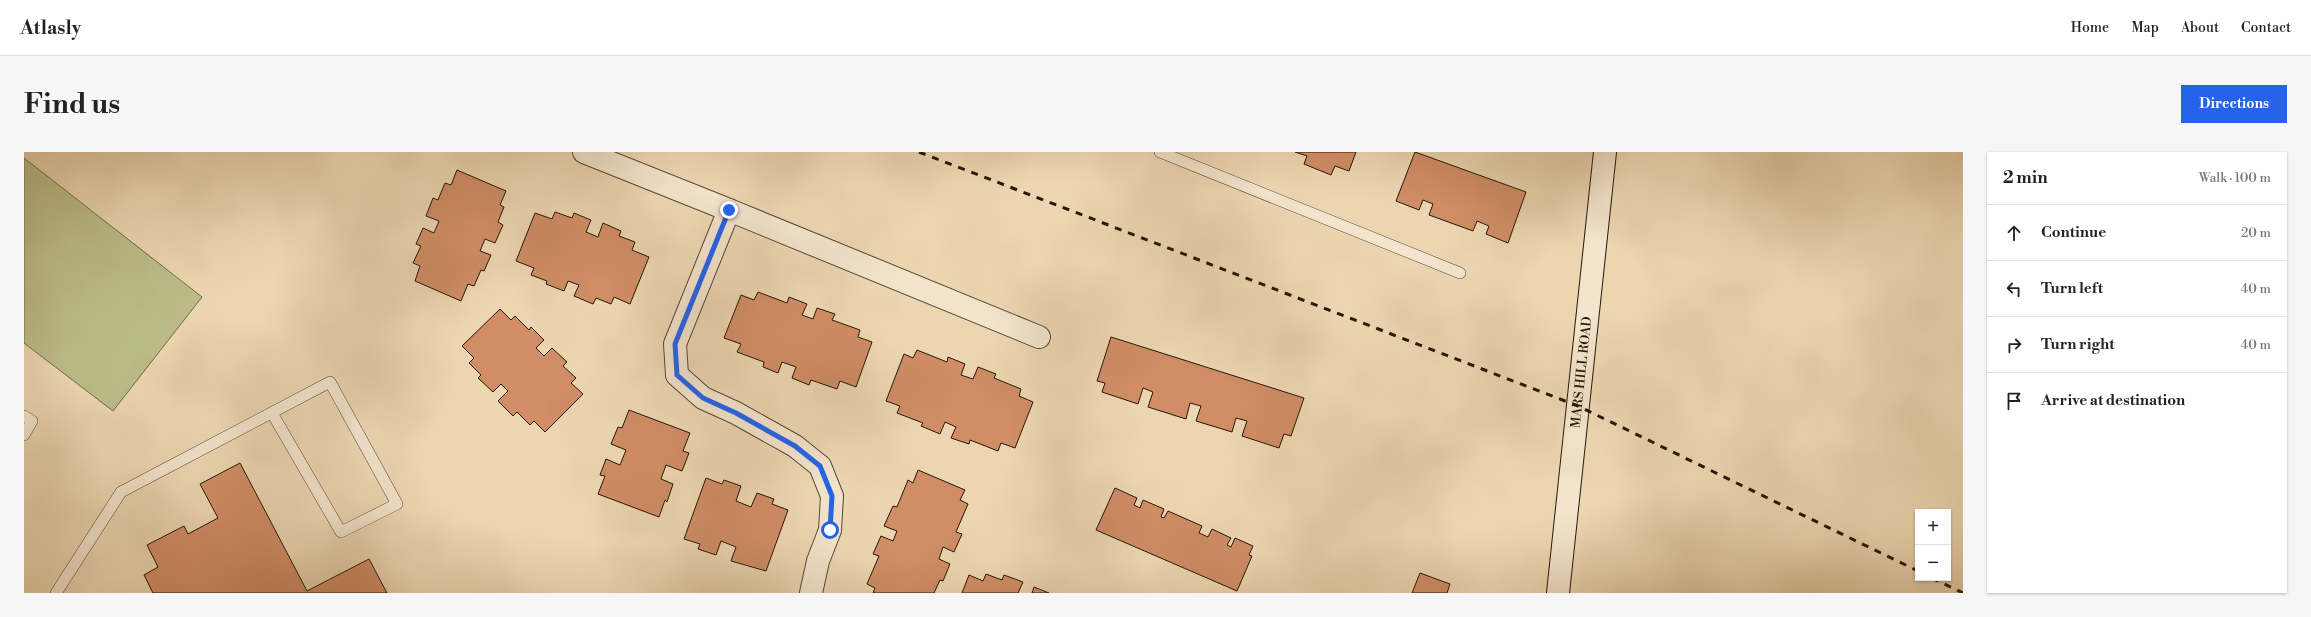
<!DOCTYPE html>
<html lang="en">
<head>
<meta charset="utf-8">
<style>
  body { margin:0; font-family:"Libre Bodoni",serif; background:#f6f6f6; color:#222 }
  .controls { position:absolute; right:12px; bottom:12px; display:grid; overflow:hidden; border-radius:0px; box-shadow:0 1px 3px #0004 }
  .controls button { width:36px; height:36px; display:grid; place-items:center; padding:0; border:0; border-bottom:1px solid #e0e0e0; background:#fff; color:#222; font:20px sans-serif }
  .stop { position:absolute; width:12px; height:12px; margin:-9px; border:3px solid #2563eb; border-radius:50%; background:#fff }
  .stop.end { background:#2563eb; border-color:#fff; box-shadow:0 1px 4px #0008 }
  .list { margin:0; padding:0; list-style:none }
  h2 { display:flex; justify-content:space-between; align-items:center; height:52px; margin:0; padding:0 16px; font-size:17px }
  h2 small { font-size:13px; font-weight:400; color:#767676 }
  .list li { display:grid; grid-template-columns:26px 1fr auto; gap:12px; align-items:center; box-sizing:border-box; height:56px; padding:0 16px; border-top:1px solid #e0e0e0 }
  .list b { display:block; font-size:15px; white-space:nowrap }
  .list em { font-size:13px; font-style:normal; color:#767676 }
  .icon { flex:none; width:22px; height:22px; fill:none; stroke:currentColor; stroke-width:2; stroke-linecap:round; stroke-linejoin:round }
  .map { position:relative; flex:none; width:1939px; height:441px; overflow:hidden; border-radius:0px }
  header { display:flex; align-items:center; gap:24px; box-sizing:border-box; height:56px; padding:0 20px; background:#fff; border-bottom:1px solid #e0e0e0 }
  header strong { font-size:19px }
  nav { display:flex; gap:22px; margin-inline-start:auto; font-size:14px }
  .intro { display:flex; align-items:center; justify-content:space-between; box-sizing:border-box; height:96px; padding:0 24px }
  h1 { margin:0; font-size:28px }
  .button { padding:10px 18px; border-radius:0px; background:#2563eb; color:#fff; font-size:14px; font-weight:700 }
  main { display:flex; gap:24px; padding:0 24px }
  aside { flex:1; background:#fff; border-radius:0px; box-shadow:0 1px 3px #0004 }
  .map>svg:first-child { display:block }
  .grass { fill:#bcbd89; stroke:#716a48 }
  .building { fill:#d08d66; stroke:#261706 }
  .lines { fill:none; stroke-linecap:round; stroke-linejoin:round }
  .lane-casing { stroke:#584731; stroke-width:12 }
  .street-casing { stroke:#584731; stroke-width:24 }
  .secondary-casing { stroke:#261706; stroke-width:24 }
  .lane { stroke:#f3e4cd; stroke-width:11 }
  .street { stroke:#f3e4cd; stroke-width:22 }
  .secondary { stroke:#f3e4cd; stroke-width:22 }
  .rail { stroke:#261706; stroke-width:3; stroke-dasharray:7 7; stroke-linecap:butt }
  .route { stroke:#2563eb; stroke-width:5 }
  .labels { text-anchor:middle; dominant-baseline:central; stroke-width:3; stroke-linejoin:round; paint-order:stroke }
  .street-label { font-size:13px; fill:#261706; stroke:#f3e4cd }
</style>
</head>
<body>
<header>
<strong>Atlasly</strong>
<nav><a>Home</a><a>Map</a><a>About</a><a>Contact</a></nav>
</header>
<div class="intro"><h1>Find us</h1><a class="button">Directions</a></div>
<main>
<div class="map">
<svg width="1939" height="441" viewBox="0 0 1939 441">
  <rect width="100%" height="100%" fill="#ecd6b2"/>
  <filter id="stains"><feTurbulence type="fractalNoise" baseFrequency=".005" numOctaves="4"/><feColorMatrix values="0 0 0 0 .2 0 0 0 0 .09 0 0 0 0 .02 0 0 0 .5 -.17"/></filter>
  <radialGradient id="worn" r=".72"><stop offset=".6" stop-color="#630" stop-opacity="0"/><stop offset="1" stop-color="#630" stop-opacity=".3"/></radialGradient>
  <!-- grass -->
  <polygon class="grass" points="0,6 178,145 89,259 0,191"/>
  <!-- building -->
  <g class="building">
    <polygon points="1271,0 1332,0 1325,19 1311,14 1307,23 1280,12 1283,4"/>
    <polygon points="1391,0 1502,40 1484,91 1462,82 1465,74 1453,69 1449,79 1405,63 1409,52 1399,48 1395,58 1372,49"/>
    <polygon points="433,18 482,39 476,53 480,55 474,70 479,73 471,91 461,87 456,99 467,103 460,119 457,118 450,134 444,132 437,149 391,129 396,114 389,111 397,94 392,92 399,76 410,81 415,69 402,64 409,46 414,48 421,31 427,33"/>
    <polygon points="531,60 548,66 550,61 567,68 562,80 574,85 579,71 597,79 595,84 611,90 608,98 625,105 606,152 590,145 587,152 572,146 569,152 550,144 555,133 544,129 540,139 522,132 523,129 507,123 510,116 492,109 511,61 528,67"/>
    <polygon points="734,140 763,151 765,145 783,152 778,163 789,167 793,156 811,162 808,168 836,178 834,185 848,190 832,235 816,229 813,237 787,228 785,233 768,226 772,215 758,210 754,221 739,215 740,210 713,200 717,192 700,186 717,143 730,148"/>
    <polygon points="476,157 487,168 491,164 505,178 507,175 520,188 512,196 520,204 528,196 543,210 539,214 552,226 547,231 559,242 521,280 510,269 506,273 493,260 489,264 474,249 484,239 477,232 469,240 454,226 457,223 445,211 450,206 438,194"/>
    <polygon points="1087,185 1280,246 1267,284 1260,282 1255,296 1218,284 1223,269 1212,266 1208,280 1172,269 1177,254 1166,251 1162,267 1124,255 1129,240 1119,236 1114,252 1078,240 1081,231 1073,229"/>
    <polygon points="893,198 923,210 924,205 941,212 937,223 949,227 954,215 972,222 970,226 997,237 995,244 1009,250 991,296 977,291 974,299 946,288 945,292 927,286 932,275 921,270 916,282 897,274 899,271 873,261 876,254 862,249 880,202 889,206"/>
    <polygon points="605,258 666,281 659,299 665,301 658,319 642,313 637,327 649,332 643,350 641,348 635,365 574,342 581,324 576,323 582,307 596,313 602,298 587,292 594,275 598,276"/>
    <polygon points="216,311 283,439 345,407 363,441 129,441 120,423 134,415 123,393 160,374 164,382 194,366 176,332"/>
    <polygon points="894,318 941,338 936,348 944,352 932,380 938,382 930,400 919,395 915,407 926,412 919,429 916,428 910,441 849,441 851,436 843,432 855,404 849,402 857,384 869,389 873,379 860,374 869,354 873,355 884,328 889,331"/>
    <polygon points="682,326 698,332 700,328 717,334 712,349 727,355 733,341 750,347 748,352 764,358 742,419 707,409 712,395 697,389 692,403 674,397 676,392 660,387"/>
    <polygon points="1091,336 1113,346 1110,353 1116,356 1119,348 1140,357 1137,365 1140,366 1144,359 1178,374 1175,381 1184,385 1188,377 1207,386 1203,393 1207,395 1211,386 1229,394 1225,403 1228,404 1213,439 1072,378"/>
    <polygon points="1396,421 1426,432 1423,441 1388,441"/>
    <polygon points="962,422 978,428 980,423 999,430 994,441 938,441 945,423 959,429"/>
    <polygon points="1010,435 1025,441 1008,441"/>
  </g>
  <g class="lines">
    <defs>
      <g id="lane">
        <polyline points="1136,0 1436,121"/>
        <polyline points="0,264 8,269 0,283"/>
        <polyline points="32,441 97,340 306,230 373,352 317,380 248,261"/>
      </g>
      <g id="street">
        <polyline points="560,0 705,58 651,192 653,223 679,246 712,261 771,294 796,314 808,344 806,378 794,409 787,441"/>
        <polyline points="705,58 1015,185"/>
      </g>
      <g id="secondary">
        <path id="s1" d="M 1534,441 L 1581,0"/>
      </g>
    </defs>
    <!-- lane casing -->
    <use href="#lane" class="lane-casing"/>
    <!-- street casing -->
    <use href="#street" class="street-casing"/>
    <!-- secondary casing -->
    <use href="#secondary" class="secondary-casing"/>
    <!-- lane -->
    <use href="#lane" class="lane"/>
    <!-- street -->
    <use href="#street" class="street"/>
    <!-- secondary -->
    <use href="#secondary" class="secondary"/>
    <!-- rail -->
    <g class="rail">
      <polyline points="895,0 1554,254 1894,419"/>
      <polyline points="1908,426 1939,441"/>
    </g>
  </g>
  <g class="lines">
    <!-- route -->
    <polyline class="route" points="705,58 651,192 653,223 679,246 712,261 771,294 796,314 808,344 806,378"/>
  </g>
  <g class="labels">
    <!-- street labels -->
    <g class="street-label">
      <text stroke="none"><textPath href="#s1" startOffset="222">MARS HILL ROAD</textPath></text>
    </g>
  </g>
  <rect width="100%" height="100%" filter="url(#stains)"/>
  <rect width="100%" height="100%" fill="url(#worn)"/>
</svg>
<div class="controls">
<button>+</button>
<button>−</button>
</div>
<div class="stop" style="left:806px;top:378px"></div>
<div class="stop end" style="left:705px;top:58px"></div>
</div>
<aside>
<h2>2 min<small>Walk · 100 m</small></h2>
<ul class="list">
<li><svg class="icon" aria-label="ahead" viewBox="0 0 24 24"><path d="M12 20V5M6 11l6-6 6 6"/></svg><div><b>Continue</b></div><em>20 m</em></li>
<li><svg class="icon" aria-label="left" viewBox="0 0 24 24"><path d="M17 20v-9H6M10 6l-5 5 5 5"/></svg><div><b>Turn left</b></div><em>40 m</em></li>
<li><svg class="icon" aria-label="right" viewBox="0 0 24 24"><path d="M7 20v-9h11M14 6l5 5-5 5"/></svg><div><b>Turn right</b></div><em>40 m</em></li>
<li><svg class="icon" aria-label="arrive" viewBox="0 0 24 24"><path d="M6 21V4h12l-3 4 3 4H6"/></svg><div><b>Arrive at destination</b></div></li>
</ul>
</aside>
</main>
</body>
</html>
